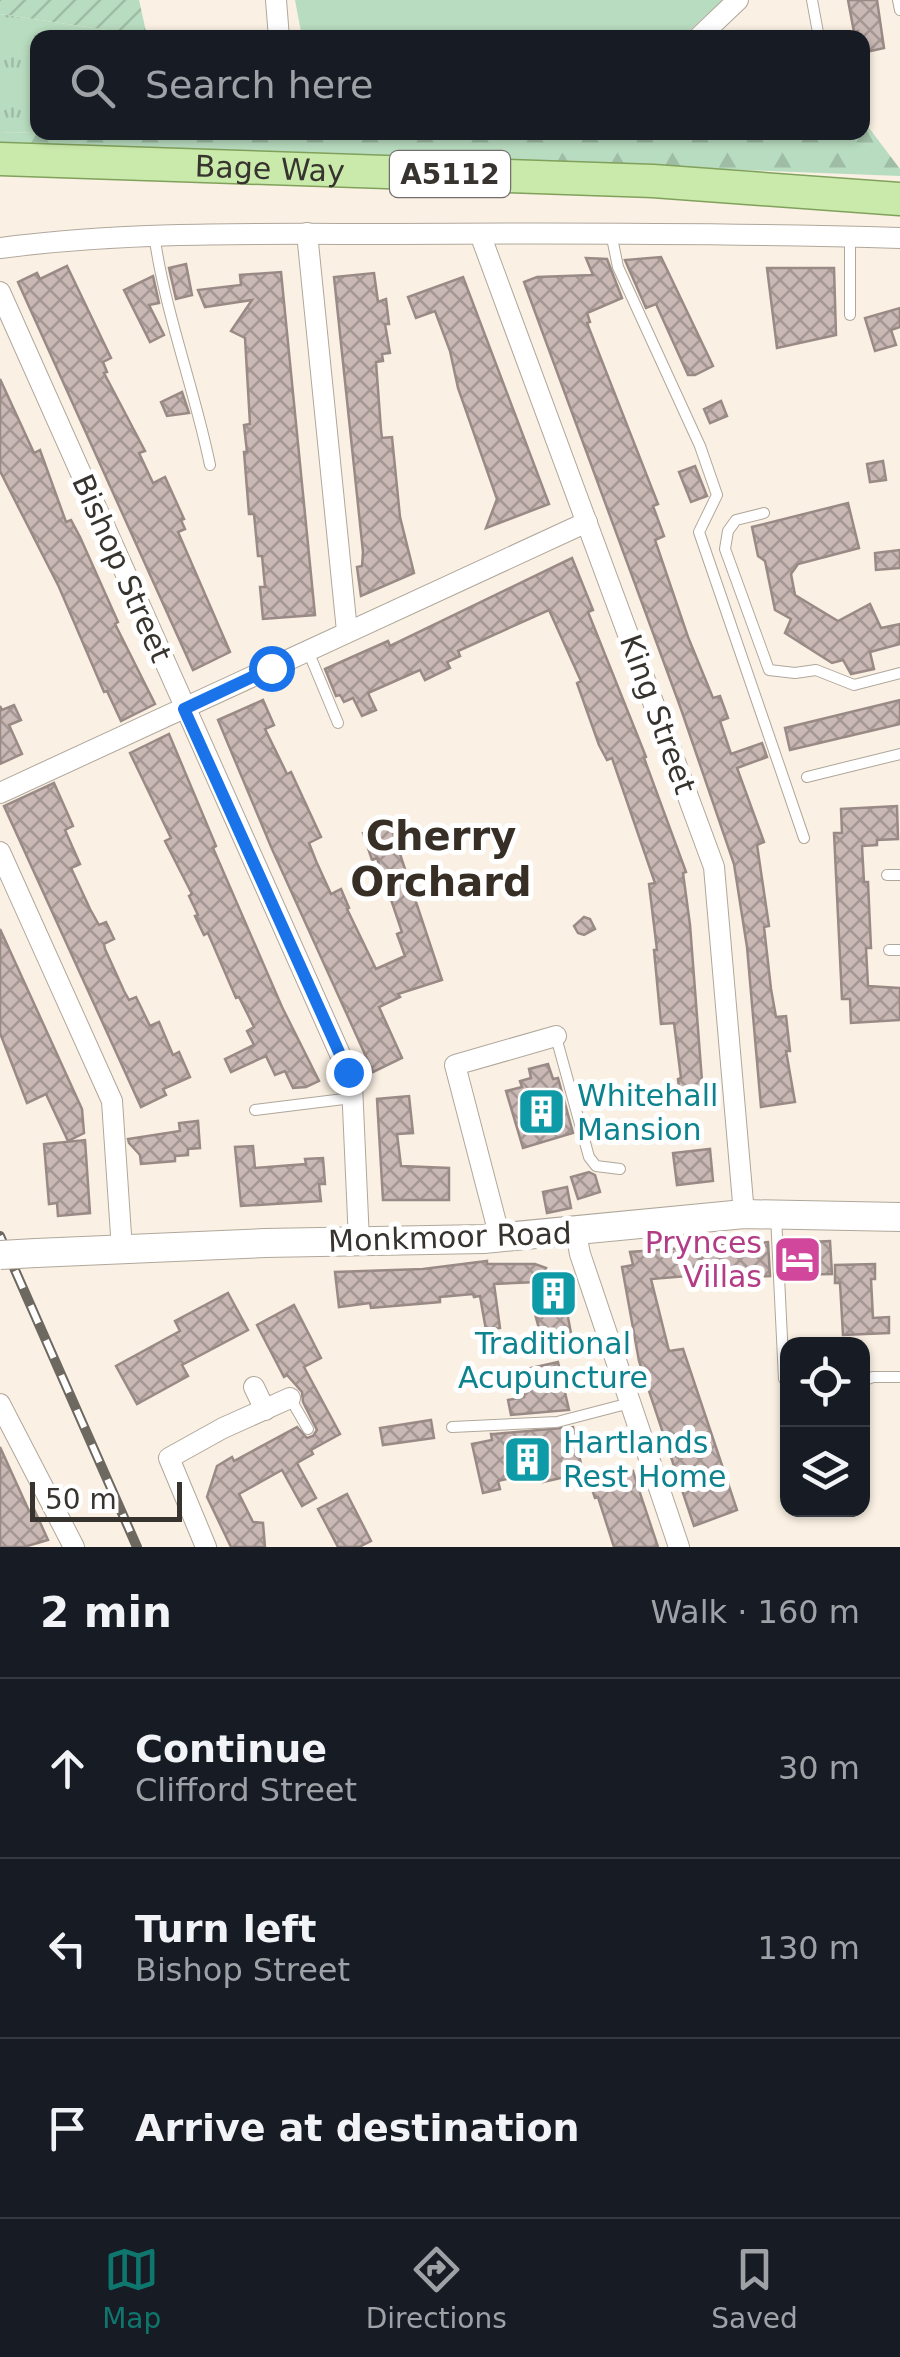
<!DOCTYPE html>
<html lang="en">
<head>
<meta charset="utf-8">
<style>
  body { margin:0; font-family:"DejaVu Sans",sans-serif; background:#20242c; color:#f1f3f6 }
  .controls { position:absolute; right:30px; bottom:30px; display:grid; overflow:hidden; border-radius:20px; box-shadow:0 2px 8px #0004 }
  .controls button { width:90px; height:90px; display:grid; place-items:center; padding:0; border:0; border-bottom:2px solid #363941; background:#171b24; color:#f1f3f6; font:50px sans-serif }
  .scale { position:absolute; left:30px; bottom:25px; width:152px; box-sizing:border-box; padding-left:10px; border:5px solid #37332e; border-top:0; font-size:28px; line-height:35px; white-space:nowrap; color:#37332e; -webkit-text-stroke:8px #fff; paint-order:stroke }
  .stop { position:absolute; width:30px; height:30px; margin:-22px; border:8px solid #1a73e8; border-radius:50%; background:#fff }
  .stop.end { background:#1a73e8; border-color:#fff; box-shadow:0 2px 10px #0008 }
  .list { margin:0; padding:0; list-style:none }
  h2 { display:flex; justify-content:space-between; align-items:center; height:130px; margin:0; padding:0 40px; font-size:42px }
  h2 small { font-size:32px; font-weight:400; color:#9ea1a6 }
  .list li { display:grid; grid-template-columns:65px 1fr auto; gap:30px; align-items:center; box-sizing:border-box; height:180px; padding:0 40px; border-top:2px solid #363941 }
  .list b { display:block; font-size:38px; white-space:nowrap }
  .list p { margin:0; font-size:32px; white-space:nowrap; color:#9ea1a6 }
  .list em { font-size:32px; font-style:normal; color:#9ea1a6 }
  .icon { flex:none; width:55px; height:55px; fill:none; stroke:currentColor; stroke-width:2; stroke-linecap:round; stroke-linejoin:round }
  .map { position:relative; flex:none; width:900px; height:1547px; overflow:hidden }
  .search { position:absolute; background:#171b24; box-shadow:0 2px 8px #0004; left:30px; right:30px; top:30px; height:110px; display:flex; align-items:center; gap:25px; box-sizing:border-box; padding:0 35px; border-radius:20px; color:#9ea1a6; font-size:38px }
  .sheet { height:670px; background:#171b24 }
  nav { display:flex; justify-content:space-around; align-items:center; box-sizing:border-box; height:140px; border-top:2px solid #363941; background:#171b24; font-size:28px; color:#9ea1a6 }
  nav a { display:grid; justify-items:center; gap:5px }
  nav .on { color:#0f766e }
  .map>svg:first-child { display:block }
  .grass { fill:#b8dcbf }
  .forest { fill:url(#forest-firs) }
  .park { fill:url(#park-tufts) }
  .garden { fill:url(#garden-furrows) }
  .building { fill:url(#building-cross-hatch); stroke:#9a8a86; stroke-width:2.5 }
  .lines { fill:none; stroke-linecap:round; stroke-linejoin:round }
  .service-casing { stroke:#b0a79b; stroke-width:12 }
  .minor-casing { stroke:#b0a79b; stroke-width:22 }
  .tertiary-casing { stroke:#b0a79b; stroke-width:30 }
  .primary-casing { stroke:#80a15b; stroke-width:35 }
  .service { stroke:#fff; stroke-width:10 }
  .minor { stroke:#fff; stroke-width:20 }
  .tertiary { stroke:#fff; stroke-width:28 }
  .primary { stroke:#caeaab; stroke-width:32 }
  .rail-casing { stroke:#6d6860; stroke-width:10 }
  .rail { stroke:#fff; stroke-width:6; stroke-dasharray:19; stroke-linecap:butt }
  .tertiary-bridge-casing { stroke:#b0a79b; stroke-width:30; stroke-linecap:butt }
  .tertiary-bridge { stroke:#fff; stroke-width:28 }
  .route { stroke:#1a73e8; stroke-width:12 }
  .labels { text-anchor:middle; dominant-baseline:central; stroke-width:10; stroke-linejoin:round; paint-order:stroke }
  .shield { fill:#fff; stroke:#73706d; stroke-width:2.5 }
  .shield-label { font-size:28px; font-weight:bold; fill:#37332e }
  .street-label { font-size:30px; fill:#37332e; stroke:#fff }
  .culture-label { font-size:30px; fill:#0d838f; stroke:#fff; text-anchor:start }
  .hotel-label { font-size:30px; fill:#b23c85; stroke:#fff; text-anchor:end }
  .district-label { font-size:40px; font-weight:bold; fill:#372f25; stroke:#fff }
</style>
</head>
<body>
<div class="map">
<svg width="900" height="1547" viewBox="0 0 900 1547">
  <defs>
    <pattern id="forest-firs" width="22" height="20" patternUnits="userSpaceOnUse" patternTransform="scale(2.5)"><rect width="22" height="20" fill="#b8dcbf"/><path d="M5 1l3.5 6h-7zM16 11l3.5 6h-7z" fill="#9fbda4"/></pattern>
    <pattern id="park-tufts" width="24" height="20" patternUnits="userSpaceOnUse" patternTransform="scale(2.5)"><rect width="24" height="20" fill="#b8dcbf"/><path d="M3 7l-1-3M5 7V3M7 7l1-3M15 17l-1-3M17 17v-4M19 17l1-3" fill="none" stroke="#9fbda4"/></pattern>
    <pattern id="garden-furrows" width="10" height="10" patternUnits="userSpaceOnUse" patternTransform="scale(2.5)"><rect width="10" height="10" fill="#b8dcbf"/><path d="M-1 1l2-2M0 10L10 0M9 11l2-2" fill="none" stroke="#9fbda4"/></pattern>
    <pattern id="building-cross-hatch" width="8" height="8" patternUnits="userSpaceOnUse" patternTransform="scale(2.5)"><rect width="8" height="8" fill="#c9b8b4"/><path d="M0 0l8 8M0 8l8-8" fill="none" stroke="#a49693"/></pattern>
  </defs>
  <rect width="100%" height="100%" fill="#faf0e3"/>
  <!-- grass -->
  <polygon class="grass" points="295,0 723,0 681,38 302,37"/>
  <!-- forest -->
  <polygon class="forest" points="863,120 900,169 900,176 0,142 0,133 37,132 862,132"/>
  <!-- park -->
  <polygon class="park" points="0,14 147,36 160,37 38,38 37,132 0,133"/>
  <!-- garden -->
  <polygon class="garden" points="0,0 139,0 147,36 0,14"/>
  <!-- building -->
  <g class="building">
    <polygon points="848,0 877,0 884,48 862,53 862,38 859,38 858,31 854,32"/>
    <polygon points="661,257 713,366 695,375 688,375 656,304 646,308 625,260"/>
    <polygon points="586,258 607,259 622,298 587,313 590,322 587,323 658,504 653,506 664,536 655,540 688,637 713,698 720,696 728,718 720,721 731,754 762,743 767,757 737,768 764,842 757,845 769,926 764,927 771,989 776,1017 786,1016 790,1051 786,1051 795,1102 761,1107 747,947 734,864 681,709 524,282 537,277 593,275"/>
    <polygon points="186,264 192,295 176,299 169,268"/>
    <polygon points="67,266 111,358 103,362 107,372 104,373 145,451 139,453 153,483 165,477 184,519 181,520 185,529 178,532 230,652 193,670 18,282 37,273 40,279"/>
    <polygon points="767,268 834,268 836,335 777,348"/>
    <polygon points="281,272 315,615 263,619 260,587 265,587 262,556 258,556 254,514 249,514 244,452 247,452 244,425 250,424 245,338 231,331 252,300 205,307 198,290 241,285 240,275"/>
    <polygon points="374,273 378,302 386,299 389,324 385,324 390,353 382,354 383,361 376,362 381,430 382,438 392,437 400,517 414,573 361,596 357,567 362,566 363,552 334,277"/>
    <polygon points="153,276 159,303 149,305 164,335 150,342 124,290"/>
    <polygon points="463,277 549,504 486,528 497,499 458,388 450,351 435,311 416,318 408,297"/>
    <polygon points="900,308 900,327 891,330 896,345 875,351 865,318"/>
    <polygon points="0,379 34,453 40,450 66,522 71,520 80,537 118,622 115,624 155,704 121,721 107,691 104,692 59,587 0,471"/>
    <polygon points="182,392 189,413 167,416 161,402"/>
    <polygon points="721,401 727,416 710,423 704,409"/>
    <polygon points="883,461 886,480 870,482 867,464"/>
    <polygon points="695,466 707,496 691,502 679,472"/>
    <polygon points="848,503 859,548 798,564 791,574 795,595 838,621 870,604 881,628 900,624 900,644 870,652 874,669 851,674 843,660 832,663 785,633 791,619 775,610 765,561 758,556 752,527"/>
    <polygon points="900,550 900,568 876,570 875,553"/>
    <polygon points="572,558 593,610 588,612 646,757 644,758 686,872 683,873 690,925 703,1094 680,1097 678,1079 681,1078 674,1023 661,1024 654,950 657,950 649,884 655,883 612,758 607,760 599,745 577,683 581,681 549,610 458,651 460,656 447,662 450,668 425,680 420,670 368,693 376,710 362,716 353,698 344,702 340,695 336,696 325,669 388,641 390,646"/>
    <polygon points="263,700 274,725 265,729 287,774 291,772 321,837 309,843 316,861 331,894 341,889 349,908 347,909 376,969 405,956 397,934 402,932 377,858 372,860 363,833 390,824 442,980 398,994 400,997 379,1007 402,1058 373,1072 272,849 218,720"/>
    <polygon points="900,700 900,724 790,750 785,728"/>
    <polygon points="14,705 21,720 9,725 22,754 0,764 0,706 2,710"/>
    <polygon points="169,734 216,846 213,848 282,1007 319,1081 306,1087 293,1088 285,1071 275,1075 266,1056 231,1072 225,1059 254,1045 247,1031 254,1027 239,997 236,998 208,933 204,935 195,916 198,915 189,896 192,894 165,841 171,838 130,753"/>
    <polygon points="54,783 73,826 65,830 80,864 71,868 90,909 99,925 106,922 114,939 104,944 105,949 124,991 129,1000 136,997 150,1026 159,1022 173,1055 179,1052 190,1077 163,1089 166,1095 141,1107 4,806"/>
    <polygon points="897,806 898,839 877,840 877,845 862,846 864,882 868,882 871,948 866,948 868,986 900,988 900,1020 851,1023 850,999 842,999 834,833 842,833 841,809"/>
    <polygon points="584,917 590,919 595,929 584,935 578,933 574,926"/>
    <polygon points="0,929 82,1109 84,1133 68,1141 46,1094 27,1103 0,1033"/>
    <polygon points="548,1064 553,1079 558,1078 573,1133 523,1148 506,1091 522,1087 520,1081 531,1078 529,1069"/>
    <polygon points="409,1096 413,1133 397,1134 401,1166 449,1168 449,1200 383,1200 377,1099"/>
    <polygon points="198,1121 200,1148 188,1149 188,1155 175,1156 175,1161 141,1164 140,1155 129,1143 128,1139 180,1131 179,1123"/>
    <polygon points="85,1140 90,1213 58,1216 57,1203 49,1204 44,1144"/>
    <polygon points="253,1146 255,1168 306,1164 305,1159 323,1158 325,1184 319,1184 321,1201 241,1206 235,1147"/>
    <polygon points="710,1149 713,1181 677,1185 673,1153"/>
    <polygon points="589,1172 595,1175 600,1192 578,1199 571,1177"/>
    <polygon points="567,1187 571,1208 547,1213 543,1192"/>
    <polygon points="830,1241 832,1274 788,1275 786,1243"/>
    <polygon points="768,1242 770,1276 736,1278 736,1272 651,1279 669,1351 683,1349 737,1510 694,1526 639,1361 622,1267 633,1265 630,1252"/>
    <polygon points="487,1261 487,1264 535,1264 546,1268 538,1282 494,1284 500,1328 486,1330 480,1296 474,1297 473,1294 440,1297 440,1302 371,1308 370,1303 339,1307 335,1272 423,1269"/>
    <polygon points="875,1264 875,1279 871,1279 873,1318 889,1317 889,1333 843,1335 840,1283 835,1283 835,1265"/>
    <polygon points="228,1293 248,1330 182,1365 188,1376 137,1404 116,1366 180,1331 175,1321"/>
    <polygon points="565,1301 573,1344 545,1351 534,1310"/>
    <polygon points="294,1305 321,1358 304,1367 340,1434 311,1450 313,1454 297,1463 316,1498 302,1506 282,1470 239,1494 253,1522 263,1523 265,1547 231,1547 207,1497 217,1466 232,1457 234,1461 297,1427 307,1438 313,1436 317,1430 303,1402 302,1392 287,1375 284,1377 257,1325"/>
    <polygon points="558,1362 569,1410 511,1415 508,1400 524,1397 518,1371"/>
    <polygon points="431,1420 434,1438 383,1445 380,1428"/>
    <polygon points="573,1427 583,1473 543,1482 541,1471 498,1481 500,1489 483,1493 472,1444 492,1440 491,1434 494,1434"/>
    <polygon points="0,1447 29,1511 34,1509 48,1540 24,1547 0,1547"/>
    <polygon points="633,1471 638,1487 658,1547 614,1547 598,1497 595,1498 589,1481"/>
    <polygon points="347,1494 371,1541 359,1547 338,1547 318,1509"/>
  </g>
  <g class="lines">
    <defs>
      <g id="service">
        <polyline points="812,0 819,38"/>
        <polyline points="898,0 900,10"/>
        <polyline points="611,233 618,267 700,446 717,495 699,532 804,838"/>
        <path d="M 154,234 C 165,313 194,387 210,465"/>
        <polyline points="850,315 850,237"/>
        <polyline points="764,513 736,520 728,531 725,549 769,670 795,673 816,670 854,685 900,673"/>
        <polyline points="308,651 338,723"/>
        <polyline points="807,777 900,754"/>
        <polyline points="887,875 900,875"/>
        <polyline points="889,950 900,950"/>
        <polyline points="556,1037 589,1157 596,1166 620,1169"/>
        <polyline points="255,1110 352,1098"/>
        <polyline points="776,1216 784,1379 788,1379"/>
        <polyline points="862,1381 873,1377 900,1377"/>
        <polyline points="290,1398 308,1429"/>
        <polyline points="452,1427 557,1422 630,1403"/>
      </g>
      <g id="minor">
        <polyline points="276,0 279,38"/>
        <polyline points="698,38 738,0"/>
        <polyline points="307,233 347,631"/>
        <polyline points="480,234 714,867 744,1214"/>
        <path d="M 0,248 C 131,231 261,234 393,234 C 562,233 731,233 900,238"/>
        <polyline points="0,292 348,1072 352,1085 359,1241"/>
        <polyline points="0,793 587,522"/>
        <polyline points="0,852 112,1101 122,1250"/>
        <polyline points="576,1233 580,1254 679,1547"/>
        <polyline points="500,1238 455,1065 556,1036"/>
        <polyline points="254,1387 265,1410"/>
        <polyline points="0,1404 74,1547"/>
        <polyline points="206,1547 169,1458 223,1428 290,1398"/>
      </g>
      <polyline id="tertiary" points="36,1253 265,1243 484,1239 744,1214 900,1217"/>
      <g id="primary">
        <path id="s1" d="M 0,159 L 653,181 L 900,199"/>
      </g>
    </defs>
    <!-- service casing -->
    <use href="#service" class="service-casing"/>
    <!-- minor casing -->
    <use href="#minor" class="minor-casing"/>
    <!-- tertiary casing -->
    <use href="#tertiary" class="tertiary-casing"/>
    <!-- primary casing -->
    <use href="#primary" class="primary-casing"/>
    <!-- service -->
    <use href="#service" class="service"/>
    <!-- minor -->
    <use href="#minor" class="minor"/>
    <!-- tertiary -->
    <use href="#tertiary" class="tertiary"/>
    <!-- primary -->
    <use href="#primary" class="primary"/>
    <defs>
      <polyline id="rail" points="0,1236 137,1547"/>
    </defs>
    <!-- rail casing -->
    <use href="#rail" class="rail-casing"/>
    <!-- rail -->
    <use href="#rail" class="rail"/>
    <defs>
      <polyline id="tertiary-bridge" points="0,1255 36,1253"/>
    </defs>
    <!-- tertiary-bridge casing -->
    <use href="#tertiary-bridge" class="tertiary-bridge-casing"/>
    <!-- tertiary-bridge -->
    <use href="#tertiary-bridge" class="tertiary-bridge"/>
  </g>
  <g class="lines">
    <!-- route -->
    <polyline class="route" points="271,668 184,709 348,1072"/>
  </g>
  <!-- icons -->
  <defs>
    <symbol id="building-square" viewBox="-11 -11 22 22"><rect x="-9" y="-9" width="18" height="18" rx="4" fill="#0f9aa8" stroke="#fff"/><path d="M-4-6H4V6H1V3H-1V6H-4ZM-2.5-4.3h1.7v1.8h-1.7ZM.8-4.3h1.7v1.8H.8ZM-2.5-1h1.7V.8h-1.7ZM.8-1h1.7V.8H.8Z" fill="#fff"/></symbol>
    <symbol id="hotel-square" viewBox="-11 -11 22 22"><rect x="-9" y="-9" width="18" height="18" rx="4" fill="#d1479c" stroke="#fff"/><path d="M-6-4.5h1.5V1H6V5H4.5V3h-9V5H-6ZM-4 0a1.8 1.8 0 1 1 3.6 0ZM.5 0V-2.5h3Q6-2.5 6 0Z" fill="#fff"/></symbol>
  </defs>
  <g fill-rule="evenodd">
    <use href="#building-square" x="514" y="1084" width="55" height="55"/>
    <use href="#hotel-square" x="770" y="1232" width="55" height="55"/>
    <use href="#building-square" x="526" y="1266" width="55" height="55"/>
    <use href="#building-square" x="500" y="1432" width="55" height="55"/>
  </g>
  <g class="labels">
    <!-- shield labels -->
    <rect class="shield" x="390" y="151" width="120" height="46" rx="8"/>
    <g class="shield-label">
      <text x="450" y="174">A5112</text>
    </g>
    <!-- street labels -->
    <g class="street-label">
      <text stroke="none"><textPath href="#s1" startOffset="270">Bage Way</textPath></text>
      <text transform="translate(122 568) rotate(66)">Bishop Street</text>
      <text transform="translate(658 714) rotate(70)">King Street</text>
      <text transform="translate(450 1237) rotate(-2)">Monkmoor Road</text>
    </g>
    <!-- culture labels -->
    <g class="culture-label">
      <text x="577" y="1095">Whitehall<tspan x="577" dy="34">Mansion</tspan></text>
      <text x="553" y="1343" text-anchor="middle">Traditional<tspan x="553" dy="34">Acupuncture</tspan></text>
      <text x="563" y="1442">Hartlands<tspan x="563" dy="34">Rest Home</tspan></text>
    </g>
    <!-- hotel labels -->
    <g class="hotel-label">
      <text x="762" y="1242">Prynces<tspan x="762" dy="34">Villas</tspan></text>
    </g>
    <!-- district labels -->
    <g class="district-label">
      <text x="441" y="836">Cherry<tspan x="441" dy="46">Orchard</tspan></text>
    </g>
  </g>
</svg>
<div class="controls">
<button><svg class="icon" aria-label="locate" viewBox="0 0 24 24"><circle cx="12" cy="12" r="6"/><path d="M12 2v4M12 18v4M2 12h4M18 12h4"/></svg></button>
<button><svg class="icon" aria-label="layers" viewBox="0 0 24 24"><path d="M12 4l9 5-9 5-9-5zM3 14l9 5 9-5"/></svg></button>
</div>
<div class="scale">50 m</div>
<div class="stop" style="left:271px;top:668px"></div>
<div class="stop end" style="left:348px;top:1072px"></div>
<div class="search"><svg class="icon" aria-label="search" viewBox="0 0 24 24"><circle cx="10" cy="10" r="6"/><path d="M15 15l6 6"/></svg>Search here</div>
</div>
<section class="sheet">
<h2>2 min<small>Walk · 160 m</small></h2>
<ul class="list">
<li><svg class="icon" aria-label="ahead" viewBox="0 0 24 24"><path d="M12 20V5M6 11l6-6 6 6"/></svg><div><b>Continue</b><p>Clifford Street</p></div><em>30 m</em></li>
<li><svg class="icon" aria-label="left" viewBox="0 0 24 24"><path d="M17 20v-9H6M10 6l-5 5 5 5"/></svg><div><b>Turn left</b><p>Bishop Street</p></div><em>130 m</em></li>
<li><svg class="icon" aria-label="arrive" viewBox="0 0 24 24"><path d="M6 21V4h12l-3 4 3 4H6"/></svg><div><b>Arrive at destination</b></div></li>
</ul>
</section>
<nav>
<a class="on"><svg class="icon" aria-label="map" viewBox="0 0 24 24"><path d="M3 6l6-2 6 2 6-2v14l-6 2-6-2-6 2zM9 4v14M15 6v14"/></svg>Map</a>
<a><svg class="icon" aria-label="directions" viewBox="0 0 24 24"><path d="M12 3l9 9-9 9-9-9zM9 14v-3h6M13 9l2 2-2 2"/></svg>Directions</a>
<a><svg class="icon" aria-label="saved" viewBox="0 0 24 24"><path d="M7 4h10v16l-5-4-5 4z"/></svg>Saved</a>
</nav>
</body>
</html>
